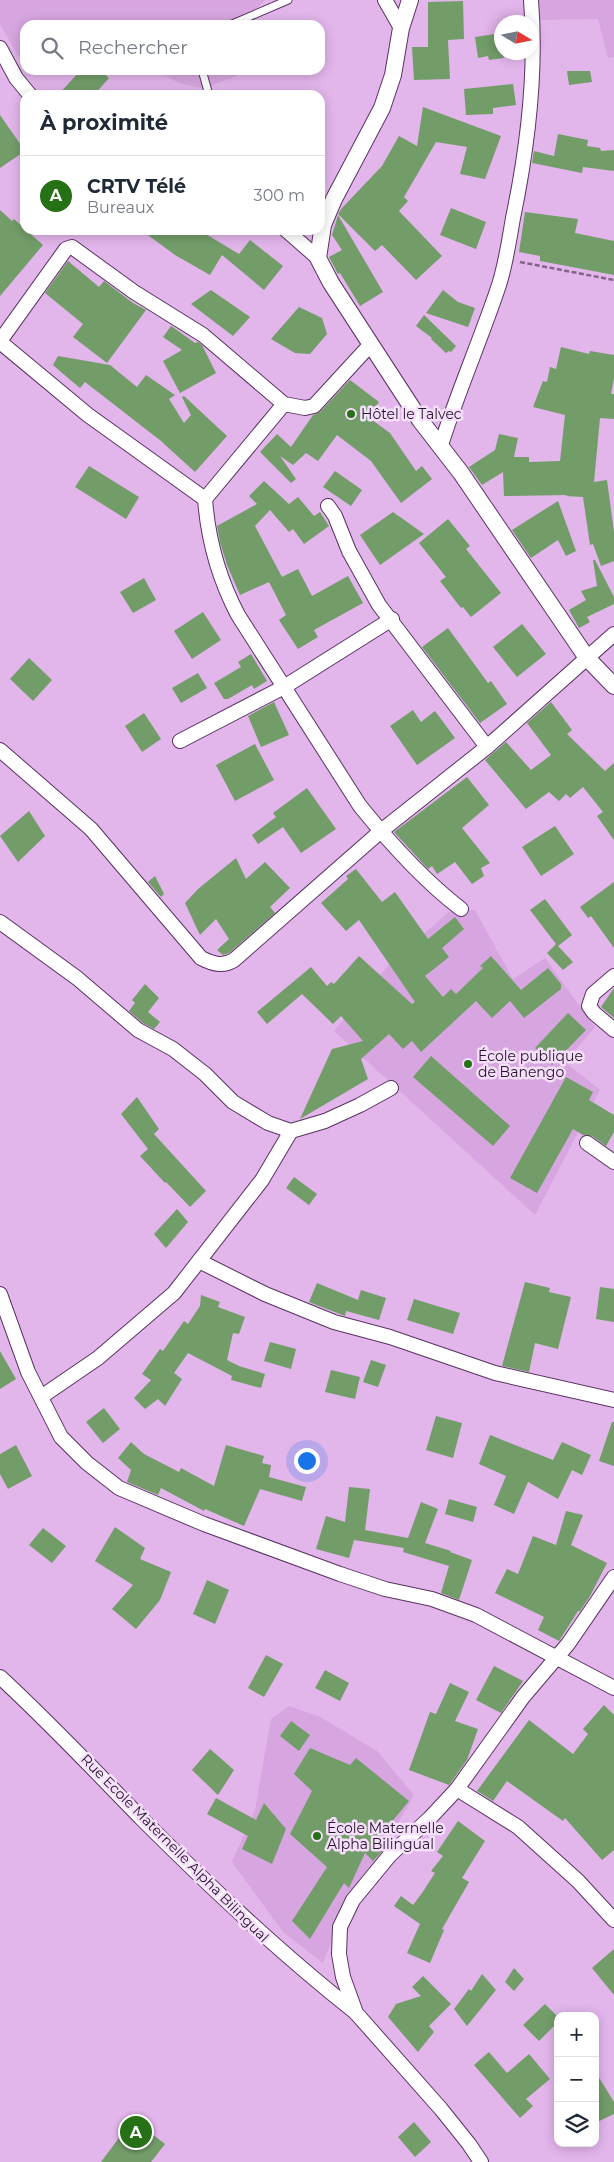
<!DOCTYPE html>
<html lang="fr">
<head>
<meta charset="utf-8">
<style>
  body { margin:0; font-family:Montserrat,sans-serif; background:#f2f2f3; color:#1f2937 }
  .controls { position:absolute; right:15px; bottom:15px; display:grid; overflow:hidden; border-radius:10px; box-shadow:0 2px 12px #0003 }
  .controls button { width:45px; height:45px; display:grid; place-items:center; padding:0; border:0; border-bottom:1px solid #e0e1e3; background:#fff; color:#1f2937; font:25px sans-serif }
  .compass { position:absolute; left:494px; top:15px; width:45px; height:45px; border-radius:50%; background:#fff; box-shadow:0 2px 12px #0003; rotate:100deg }
  .you { position:absolute; left:306px; top:1460px; width:18px; height:18px; margin:-12px; border:4px solid #fff; border-radius:50%; background:#1a73e8; box-shadow:0 0 0 8px #1a73e833 }
  .badge { display:grid; place-items:center; width:32px; height:32px; border-radius:50%; background:#267115; color:#fff; font-size:16px; font-weight:700 }
  .pin { position:absolute; translate:-50% -50%; border:2px solid #fff; box-shadow:0 1px 5px #0006 }
  .list { margin:0; padding:0; list-style:none }
  h2 { display:flex; justify-content:space-between; align-items:center; height:65px; margin:0; padding:0 20px; font-size:21px }
  h2 small { font-size:16px; font-weight:400; color:#747a83 }
  .list li { display:grid; grid-template-columns:32px 1fr auto; gap:15px; align-items:center; box-sizing:border-box; height:80px; padding:0 20px; border-top:1px solid #e0e1e3 }
  .list b { display:block; font-size:19px; white-space:nowrap }
  .list p { margin:0; font-size:16px; white-space:nowrap; color:#747a83 }
  .list em { font-size:16px; font-style:normal; color:#747a83 }
  .icon { flex:none; width:28px; height:28px; fill:none; stroke:currentColor; stroke-width:2; stroke-linecap:round; stroke-linejoin:round }
  .map { position:relative; flex:none; width:614px; height:2162px; overflow:hidden }
  .search { position:absolute; background:#fff; box-shadow:0 2px 12px #0003; left:20px; top:20px; width:305px; height:55px; display:flex; align-items:center; gap:12px; box-sizing:border-box; padding:0 18px; border-radius:15px; color:#747a83; font-size:19px }
  .panel { position:absolute; background:#fff; box-shadow:0 2px 12px #0003; left:20px; top:90px; width:305px; height:145px; border-radius:15px }
  .map>svg:first-child { display:block }
  .built { fill:#d7a6e0 }
  .building { fill:#729d69 }
  .lines { fill:none; stroke-linecap:round; stroke-linejoin:round }
  .service-casing { stroke:#5a3362; stroke-width:9 }
  .minor-casing { stroke:#5a3362; stroke-width:16 }
  .tertiary-casing { stroke:#5a3362; stroke-width:18 }
  .path { stroke:#826489; stroke-width:2.5; stroke-dasharray:5 2.5; stroke-linecap:butt }
  .service { stroke:#fff; stroke-width:7 }
  .minor { stroke:#fff; stroke-width:14 }
  .tertiary { stroke:#fff; stroke-width:16 }
  .poi-dot { fill:#267115; stroke:#f6dffb; stroke-width:2 }
  .labels { text-anchor:middle; dominant-baseline:central; stroke-width:5; stroke-linejoin:round; paint-order:stroke }
  .poi-label { font-size:14px; fill:#251529; stroke:#f6dffb; text-anchor:start }
  .street-label { font-size:14px; fill:#251529; stroke:#f6dffb }
</style>
</head>
<body>
<div class="map">
<svg width="614" height="2162" viewBox="0 0 614 2162">
  <rect width="100%" height="100%" fill="#e2b5eb"/>
  <!-- built -->
  <g class="built">
    <polygon points="0,0 265,0 251,15 248,25 25,25 25,58 18,56 0,24"/>
    <polygon points="537,0 614,0 614,57 608,58 598,19 538,20"/>
    <polygon points="154,70 238,70 237,76 204,88 181,84"/>
    <polygon points="475,910 513,979 545,958 595,1027 565,1062 600,1090 535,1215 334,1031 390,963 449,912"/>
    <polygon points="289,1706 320,1717 377,1751 414,1795 337,1928 323,1963 283,1932 232,1862 255,1810 271,1719"/>
  </g>
  <!-- building -->
  <g class="building">
    <polygon points="463,1 464,39 448,40 450,79 414,80 412,47 428,47 428,2"/>
    <polygon points="502,33 502,52 504,58 489,60 488,56 478,58 475,37"/>
    <polygon points="81,70 100,70 109,78 94,95 58,95"/>
    <polygon points="567,71 590,71 592,82 569,85"/>
    <polygon points="513,84 516,105 493,108 493,114 466,115 464,89"/>
    <polygon points="423,107 501,136 485,179 460,174 467,147 436,142 404,197 408,201 399,211 442,256 416,280 382,245 375,251 338,214 342,208 382,166 399,136 417,146"/>
    <polygon points="0,115 25,151 0,168"/>
    <polygon points="558,134 588,140 587,146 600,148 601,151 614,150 614,171 583,167 582,173 532,163 534,151 554,156"/>
    <polygon points="451,208 486,222 476,249 440,235"/>
    <polygon points="0,210 12,221 14,219 43,245 0,296"/>
    <polygon points="525,212 578,219 575,233 614,241 614,275 540,261 540,256 519,252"/>
    <polygon points="338,215 383,292 360,306 340,273 338,274 329,257 342,250 332,235"/>
    <polygon points="141,230 199,230 239,254 250,240 283,266 264,290 222,255 210,275 175,255"/>
    <polygon points="68,261 99,287 104,281 133,303 146,310 107,363 73,337 83,324 45,293"/>
    <polygon points="211,290 250,317 233,336 191,304"/>
    <polygon points="443,290 458,302 475,308 468,327 426,313"/>
    <polygon points="299,307 322,318 327,334 310,354 295,353 271,339"/>
    <polygon points="424,315 456,346 451,352 449,351 446,353 431,339 432,338 416,326"/>
    <polygon points="171,326 195,343 198,342 202,345 216,373 180,393 163,361 182,350 163,337"/>
    <polygon points="561,347 589,354 590,351 614,355 614,378 611,394 614,394 614,419 600,418 594,482 607,480 614,532 614,561 601,566 593,544 590,545 583,497 565,496 568,495 504,496 503,472 482,485 469,467 495,450 499,434 518,438 514,457 529,457 529,462 560,461 565,415 533,407 543,381 547,382 550,367 556,369"/>
    <polygon points="58,356 110,365 137,387 146,375 175,395 169,399 184,423 191,415 182,397 184,396 227,436 195,472 161,441 85,382 80,388 68,378 53,365"/>
    <polygon points="350,380 379,402 368,417 390,433 416,471 422,466 432,479 401,503 371,461 337,435 318,461 306,453 293,465 280,456 296,479 291,483 260,452 277,434 291,447 313,415 320,412"/>
    <polygon points="89,466 139,497 126,519 75,487"/>
    <polygon points="335,471 362,490 351,506 323,487"/>
    <polygon points="264,481 289,504 298,497 314,516 320,512 329,526 304,544 293,529 289,532 270,510 255,526 282,577 298,569 312,596 348,576 363,603 314,630 318,637 298,649 279,620 286,615 269,582 240,595 227,565 220,542 217,526 257,504 249,496"/>
    <polygon points="558,501 576,551 566,556 558,540 531,558 512,530"/>
    <polygon points="393,512 424,534 380,565 360,535"/>
    <polygon points="448,519 470,546 466,549 501,593 471,617 463,607 461,608 440,581 446,577 419,543"/>
    <polygon points="593,560 595,560 614,597 614,604 587,617 590,622 579,628 569,610 586,600 581,591 597,586"/>
    <polygon points="144,578 156,600 133,613 120,592"/>
    <polygon points="203,612 221,640 192,659 174,631"/>
    <polygon points="522,624 546,654 517,677 493,647"/>
    <polygon points="448,628 488,683 491,681 507,704 480,723 422,647"/>
    <polygon points="251,654 267,681 254,689 252,685 228,699 224,699 214,683 241,667 238,662"/>
    <polygon points="29,658 52,680 33,701 10,679"/>
    <polygon points="198,673 207,688 181,703 172,688"/>
    <polygon points="274,702 289,735 261,747 248,716"/>
    <polygon points="551,702 572,730 567,734 605,771 614,763 614,840 597,816 603,812 583,787 570,798 566,794 559,801 549,792 526,809 485,760 506,742 531,770 551,755 527,723"/>
    <polygon points="413,710 421,722 435,711 455,738 417,765 390,726"/>
    <polygon points="144,713 161,739 142,752 125,726"/>
    <polygon points="255,744 274,780 235,801 216,765"/>
    <polygon points="467,777 489,805 462,828 490,863 481,868 484,876 472,884 455,862 437,874 432,866 428,869 394,832"/>
    <polygon points="307,788 336,829 301,853 283,827 258,844 252,835 276,817 273,813"/>
    <polygon points="29,811 45,836 18,862 0,836"/>
    <polygon points="555,826 574,854 541,876 522,847"/>
    <polygon points="236,858 246,879 265,862 290,888 270,907 275,913 229,953 223,955 217,950 229,939 216,919 200,935 185,903 198,889"/>
    <polygon points="356,869 382,902 395,892 428,939 455,917 464,929 442,948 449,957 425,976 443,997 451,989 456,994 483,968 480,966 491,956 521,990 548,968 561,984 561,989 524,1018 510,1001 492,1018 476,1001 421,1052 412,1041 403,1049 389,1034 361,1059 368,1079 300,1119 332,1049 363,1041 341,1016 333,1024 302,994 267,1024 257,1012 311,967 327,986 331,982 334,984 359,956 412,1004 415,1002 359,920 346,931 321,903 348,879 346,876"/>
    <polygon points="155,876 164,894 161,897 148,882"/>
    <polygon points="614,882 614,948 591,916 588,918 580,907"/>
    <polygon points="545,899 572,935 558,946 573,962 563,970 547,953 556,944 530,910"/>
    <polygon points="145,984 159,998 148,1012 160,1022 154,1029 143,1023 129,1011 135,1003 132,1000"/>
    <polygon points="614,988 614,1018 601,1007"/>
    <polygon points="568,1013 586,1030 552,1065 535,1048"/>
    <polygon points="431,1056 510,1126 493,1146 413,1077"/>
    <polygon points="566,1077 593,1092 589,1100 614,1115 614,1132 606,1146 592,1136 583,1135 573,1129 537,1193 510,1178"/>
    <polygon points="137,1097 159,1129 154,1134 206,1191 190,1207 166,1182 165,1183 140,1156 148,1149 121,1114"/>
    <polygon points="294,1177 317,1194 309,1205 286,1188"/>
    <polygon points="177,1209 188,1222 166,1248 154,1234"/>
    <polygon points="525,1282 550,1288 549,1292 571,1297 558,1349 535,1343 529,1372 502,1366"/>
    <polygon points="317,1283 358,1300 361,1290 386,1298 379,1320 346,1311 345,1316 309,1302"/>
    <polygon points="600,1287 614,1289 614,1322 596,1319"/>
    <polygon points="201,1295 220,1302 218,1307 245,1317 239,1334 233,1333 227,1360 239,1366 265,1374 261,1388 231,1380 232,1376 188,1353 174,1373 182,1379 165,1406 158,1399 145,1409 134,1398 151,1380 142,1374 160,1349 163,1351 184,1321 188,1324 200,1306"/>
    <polygon points="414,1299 460,1313 453,1334 407,1320"/>
    <polygon points="270,1342 296,1349 291,1369 264,1361"/>
    <polygon points="0,1351 16,1379 0,1389"/>
    <polygon points="371,1360 386,1365 378,1387 363,1382"/>
    <polygon points="331,1370 360,1377 355,1399 325,1392"/>
    <polygon points="104,1408 120,1429 103,1443 86,1422"/>
    <polygon points="436,1416 462,1423 453,1458 426,1450"/>
    <polygon points="612,1422 614,1422 614,1466 599,1461"/>
    <polygon points="490,1435 553,1460 562,1442 591,1455 582,1475 572,1470 558,1499 528,1482 514,1514 494,1505 506,1476 479,1464"/>
    <polygon points="131,1442 144,1454 179,1472 181,1468 214,1486 226,1445 264,1456 262,1463 271,1465 269,1477 306,1487 302,1501 260,1489 244,1526 205,1509 204,1511 161,1488 158,1495 127,1482 131,1470 118,1458"/>
    <polygon points="16,1445 32,1476 8,1489 0,1474 0,1454"/>
    <polygon points="349,1487 370,1489 365,1530 408,1538 421,1502 438,1509 425,1543 451,1551 450,1552 472,1560 459,1600 441,1593 449,1566 403,1552 404,1548 354,1540 349,1558 316,1549 326,1516 345,1522"/>
    <polygon points="449,1499 477,1507 473,1522 445,1514"/>
    <polygon points="566,1511 583,1515 571,1545 607,1563 590,1596 580,1611 578,1611 559,1641 538,1630 544,1617 495,1593 507,1569 518,1574 533,1536 556,1545"/>
    <polygon points="115,1527 145,1548 140,1559 171,1572 160,1600 136,1629 112,1609 133,1585 95,1561"/>
    <polygon points="43,1528 66,1546 52,1563 29,1545"/>
    <polygon points="207,1580 229,1590 215,1624 193,1614"/>
    <polygon points="266,1655 283,1664 264,1697 248,1688"/>
    <polygon points="494,1666 523,1681 501,1713 476,1700"/>
    <polygon points="325,1670 349,1683 340,1701 315,1688"/>
    <polygon points="450,1683 469,1692 455,1721 478,1729 467,1760 449,1785 409,1770 430,1712 436,1714"/>
    <polygon points="604,1705 614,1715 614,1850 602,1860 565,1818 563,1821 507,1781 493,1801 477,1791 529,1720 573,1754 588,1734 583,1729"/>
    <polygon points="291,1721 310,1735 299,1751 280,1736"/>
    <polygon points="310,1748 350,1765 356,1758 409,1801 380,1836 389,1844 373,1861 365,1853 349,1888 344,1883 310,1939 292,1921 327,1867 290,1834 312,1791 294,1774"/>
    <polygon points="210,1749 234,1770 218,1795 192,1770"/>
    <polygon points="216,1798 256,1820 264,1803 286,1829 272,1864 242,1849 248,1836 207,1814"/>
    <polygon points="458,1821 485,1841 462,1878 469,1882 442,1929 444,1930 430,1963 407,1953 420,1924 394,1906 401,1896 413,1905 422,1893 435,1873 431,1871 443,1856 437,1852"/>
    <polygon points="614,1949 614,1995 592,1968"/>
    <polygon points="514,1968 524,1979 514,1991 505,1982"/>
    <polygon points="482,1974 496,1990 467,2026 454,2009 469,1989 471,1991"/>
    <polygon points="423,1976 451,2004 429,2026 434,2032 418,2052 388,2017 396,2004 421,1996 412,1987"/>
    <polygon points="545,2004 558,2017 558,2022 539,2041 523,2025"/>
    <polygon points="489,2052 507,2073 529,2054 550,2079 526,2099 533,2106 520,2118 474,2065"/>
    <polygon points="595,2071 614,2102 614,2114 595,2123"/>
    <polygon points="133,2119 165,2144 151,2162 101,2162"/>
    <polygon points="414,2122 431,2142 415,2157 398,2137"/>
  </g>
  <g class="lines">
    <defs>
      <g id="service">
        <polyline points="230,25 288,0"/>
        <polyline points="202,70 209,95"/>
      </g>
      <g id="minor">
        <polyline points="385,0 401,28"/>
        <polyline points="0,48 16,78 30,95"/>
        <polyline points="286,230 318,258"/>
        <polyline points="0,341 66,249 72,247 134,292 203,335 284,404 305,408 314,406 371,344"/>
        <path d="M 0,342 L 88,415 L 205,499 C 208,539 219,579 238,615 L 360,806 C 390,843 423,880 461,909"/>
        <path d="M 441,445 C 458,391 481,339 499,285 C 506,263 509,241 513,218 C 528,146 537,74 531,0"/>
        <polyline points="205,499 284,404"/>
        <polyline points="328,506 335,516 349,551 379,605 487,747"/>
        <polyline points="180,741 284,687 392,619"/>
        <path d="M 0,750 L 91,829 L 201,958 C 213,964 223,967 234,960 L 381,831 L 487,747 L 614,634"/>
        <polyline points="0,922 77,978 138,1030 173,1049 205,1074 233,1102 268,1123 291,1131 325,1121 360,1105 391,1088"/>
        <polyline points="614,976 593,994 589,1006 594,1013 614,1030"/>
        <polyline points="587,1143 614,1162"/>
        <polyline points="199,1261 265,1294 334,1322 390,1337 495,1373 614,1400"/>
        <polyline points="0,1294 28,1372 61,1437 87,1463 119,1488 204,1524 340,1574 385,1589 432,1599 476,1615 614,1688"/>
        <polyline points="41,1397 98,1358 174,1293 262,1180 291,1131"/>
        <path d="M 0,1677 C 49,1722 95,1771 142,1819 C 210,1887 280,1953 355,2012"/>
        <polyline points="457,1789 518,1827 578,1881 614,1920"/>
        <polyline points="481,2162 469,2144 441,2109 356,2013 343,1977 339,1954 340,1927 353,1900 390,1855 430,1818 457,1789 523,1697 568,1644 614,1577"/>
      </g>
      <polyline id="tertiary" points="410,0 401,28 393,75 382,108 334,199 323,225 318,258 331,283 420,420 461,473 587,658 614,686"/>
    </defs>
    <!-- service casing -->
    <use href="#service" class="service-casing"/>
    <!-- minor casing -->
    <use href="#minor" class="minor-casing"/>
    <!-- tertiary casing -->
    <use href="#tertiary" class="tertiary-casing"/>
    <!-- path -->
    <polyline class="path" points="520,262 614,280"/>
    <!-- service -->
    <use href="#service" class="service"/>
    <!-- minor -->
    <use href="#minor" class="minor"/>
    <!-- tertiary -->
    <use href="#tertiary" class="tertiary"/>
  </g>
  <!-- markers -->
  <g class="poi-dot">
    <circle cx="351" cy="414" r="5"/>
    <circle cx="468" cy="1064" r="5"/>
    <circle cx="317" cy="1836" r="5"/>
  </g>
  <g class="labels">
    <!-- poi labels -->
    <g class="poi-label">
      <text x="361" y="414">Hôtel le Talvec</text>
      <text x="478" y="1056">École publique<tspan x="478" dy="16">de Banengo</tspan></text>
      <text x="327" y="1828">École Maternelle<tspan x="327" dy="16">Alpha Bilingual</tspan></text>
    </g>
    <!-- street labels -->
    <g class="street-label">
      <text transform="translate(175 1848) rotate(45)">Rue Ecole Maternelle Alpha Bilingual</text>
    </g>
  </g>
</svg>
<div class="controls">
<button>+</button>
<button>−</button>
<button><svg class="icon" aria-label="layers" viewBox="0 0 24 24"><path d="M12 4l9 5-9 5-9-5zM3 14l9 5 9-5"/></svg></button>
</div>
<svg class="compass" viewBox="-18 -18 36 36"><path d="M0-13l5 13h-10z" fill="#e53935"/><path d="M0 13l5-13h-10z" fill="#747a83"/></svg>
<div class="you"></div>
<div class="pin badge" style="left:136px;top:2132px">A</div>
<div class="search"><svg class="icon" aria-label="search" viewBox="0 0 24 24"><circle cx="10" cy="10" r="6"/><path d="M15 15l6 6"/></svg>Rechercher</div>
<section class="panel">
<h2>À proximité<small></small></h2>
<ul class="list">
<li><span class="badge">A</span><div><b>CRTV Télé</b><p>Bureaux</p></div><em>300 m</em></li>
</ul>
</section>
</div>
</body>
</html>
